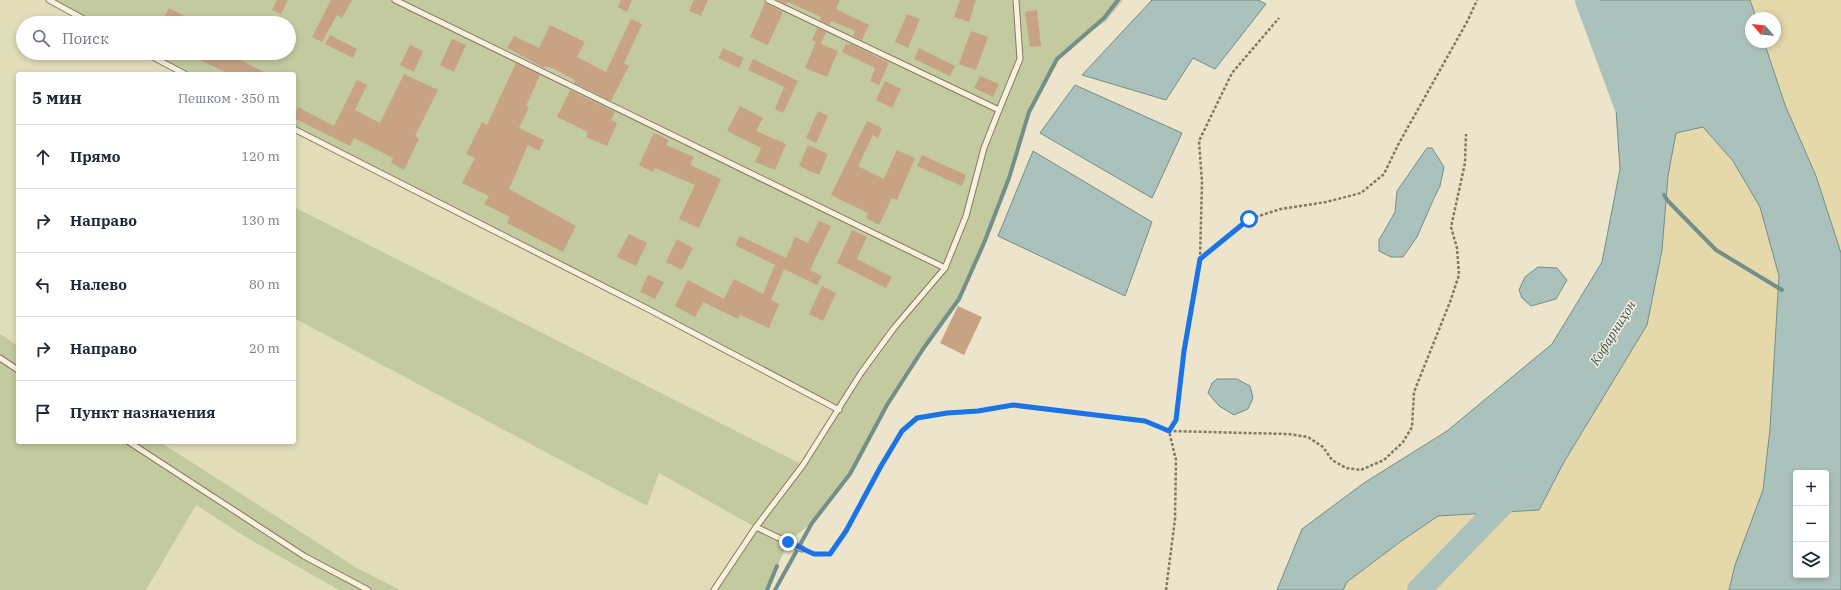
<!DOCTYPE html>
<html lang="ru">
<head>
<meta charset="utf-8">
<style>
  body { margin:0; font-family:"IBM Plex Serif",serif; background:#f2f2f3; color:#1f2937 }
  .controls { position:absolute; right:12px; bottom:12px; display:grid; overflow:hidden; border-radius:4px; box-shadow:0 2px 6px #0003 }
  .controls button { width:36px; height:36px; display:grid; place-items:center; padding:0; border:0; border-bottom:1px solid #e0e1e3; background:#fff; color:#1f2937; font:20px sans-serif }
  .compass { position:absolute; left:1745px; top:12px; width:36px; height:36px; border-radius:50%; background:#fff; box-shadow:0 2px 6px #0003; rotate:298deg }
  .stop { position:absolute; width:12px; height:12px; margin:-9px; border:3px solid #1a73e8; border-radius:50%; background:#fff }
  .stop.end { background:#1a73e8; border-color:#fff; box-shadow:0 1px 4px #0008 }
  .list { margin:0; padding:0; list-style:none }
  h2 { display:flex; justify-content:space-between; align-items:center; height:52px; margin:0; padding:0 16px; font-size:17px }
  h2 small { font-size:13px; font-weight:400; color:#747a83 }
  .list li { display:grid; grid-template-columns:26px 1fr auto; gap:12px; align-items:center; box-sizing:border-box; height:64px; padding:0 16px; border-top:1px solid #e0e1e3 }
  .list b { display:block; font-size:15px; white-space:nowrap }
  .list em { font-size:13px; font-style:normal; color:#747a83 }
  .icon { flex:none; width:22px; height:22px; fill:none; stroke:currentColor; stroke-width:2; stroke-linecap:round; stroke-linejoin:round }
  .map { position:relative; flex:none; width:1841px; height:590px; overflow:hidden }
  .search { position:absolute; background:#fff; box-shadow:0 2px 6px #0003; left:16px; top:16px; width:280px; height:44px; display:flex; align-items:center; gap:10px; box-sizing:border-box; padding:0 14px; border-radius:22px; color:#747a83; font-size:15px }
  .panel { position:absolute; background:#fff; box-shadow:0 2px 6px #0003; left:16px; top:72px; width:280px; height:372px; border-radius:4px }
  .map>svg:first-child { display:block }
  .farmland { fill:#e1ddb9 }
  .green { fill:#c3ca9f }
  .sand { fill:#e5d9ab }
  .water { fill:#abc1bc; stroke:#728f89; fill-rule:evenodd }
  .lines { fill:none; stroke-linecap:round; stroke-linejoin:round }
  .stream { stroke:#728f89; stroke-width:4 }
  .river { stroke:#abc1bc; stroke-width:24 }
  .building { fill:#c7a384 }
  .service-casing { stroke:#887760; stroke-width:7 }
  .path { stroke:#887760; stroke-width:2.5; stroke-dasharray:3 2; stroke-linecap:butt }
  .service { stroke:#f7f1de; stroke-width:5 }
  .route { stroke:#1a73e8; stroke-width:5 }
  .labels { text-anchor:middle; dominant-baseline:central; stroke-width:3; stroke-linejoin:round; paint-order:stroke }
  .water-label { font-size:13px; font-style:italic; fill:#335858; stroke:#f4eeda }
</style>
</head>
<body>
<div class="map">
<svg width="1841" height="590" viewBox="0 0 1841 590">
  <rect width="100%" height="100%" fill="#ece4cb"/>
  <!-- farmland -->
  <polygon class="farmland" points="0,0 49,0 91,23 23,23 23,53 145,53 185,74 18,74 18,442 294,442 294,129 839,410 714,590 0,590"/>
  <!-- green -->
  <g class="green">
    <polygon points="49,0 1123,0 1106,21 1081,38 1057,59 1029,112 1009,178 984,242 959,299 923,349 887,405 850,474 812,523 788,542 767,590 714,590 755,527 659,473 647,506 294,318 294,207 803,465 839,410 294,129 294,74 185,74 145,53 289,53 289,23 91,23"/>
    <polygon points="0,334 18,346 18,442 160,442 357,568 400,590 339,590 244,536 196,505 146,590 0,590"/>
  </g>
  <!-- sand -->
  <g class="sand">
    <polygon points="1750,0 1841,0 1841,253 1816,176 1785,105 1764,42 1775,42 1775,18 1756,18"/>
    <polygon points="1703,127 1733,161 1760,207 1779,276 1770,429 1763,490 1735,565 1729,590 1343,590 1347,582 1400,542 1438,516 1539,510 1564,462 1647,325 1662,250 1668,176 1676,132"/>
  </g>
  <!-- water -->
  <g class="water">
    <polygon points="1152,0 1258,0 1266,4 1215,69 1193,58 1166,100 1082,75"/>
    <path d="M 1590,0 L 1750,0 L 1756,18 L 1751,18 L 1751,42 L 1764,42 L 1785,105 L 1816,176 L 1841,253 L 1841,590 L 1729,590 L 1735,565 L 1763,490 L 1770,429 L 1779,276 L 1760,207 L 1733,161 L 1703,127 L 1676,133 L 1668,176 L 1662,250 L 1647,325 L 1564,462 L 1539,510 L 1438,516 L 1400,542 L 1347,582 L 1343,590 L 1277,590 L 1302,529 L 1364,483 L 1447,431 L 1552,344 L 1602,262 L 1620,169 L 1613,65 ZM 1796,473 L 1826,473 L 1826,575 L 1796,575 Z"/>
    <polygon points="1075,85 1182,133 1152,198 1040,133"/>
    <polygon points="1427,148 1432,148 1444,167 1440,186 1434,198 1417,237 1403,257 1391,257 1379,251 1379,240 1395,212 1397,191"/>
    <polygon points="1033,151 1152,222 1125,296 998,236"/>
    <polygon points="1538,267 1557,268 1567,280 1556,299 1531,306 1522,298 1519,290 1525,277"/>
    <polygon points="1217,379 1237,379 1250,386 1253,398 1248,409 1234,415 1219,406 1208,393 1212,383"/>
  </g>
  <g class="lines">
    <!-- stream -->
    <g class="stream">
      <polyline points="1664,195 1668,201 1716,250 1782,290"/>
      <polyline points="767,590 777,566"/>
      <polyline points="775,590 812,523 850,474 887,405 923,349 959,299 984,243 1009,178 1029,112 1057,59 1104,18 1118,0"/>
    </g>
    <!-- river -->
    <g class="river">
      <polyline points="1587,0 1625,103"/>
      <polyline points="1419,590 1519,487"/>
    </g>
  </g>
  <!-- building -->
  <g class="building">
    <polygon points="277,0 288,0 281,14 272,10"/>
    <polygon points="331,0 352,0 342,18 337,15 322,42 312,37"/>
    <polygon points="621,0 632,0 627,12 618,7"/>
    <polygon points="694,0 708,0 701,16 689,11"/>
    <polygon points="777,0 840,0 836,9 869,25 862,40 853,36 855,31 831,21 830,25 820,20 821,17 788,2 786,4"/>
    <polygon points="960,0 976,0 969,22 954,17"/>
    <polygon points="765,3 783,12 768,45 750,37"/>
    <polygon points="169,8 198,23 161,23"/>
    <polygon points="1037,10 1041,46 1030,47 1025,12"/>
    <polygon points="907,14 920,19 908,48 895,42"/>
    <polygon points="631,19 642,24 624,63 629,66 611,101 574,83 575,80 550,67 545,66 544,68 507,48 514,36 539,48 550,25 585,42 577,57 606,72"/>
    <polygon points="817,28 826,32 821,44 838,51 827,77 805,68 816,42 818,43 812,40"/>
    <polygon points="971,31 988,37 976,70 959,64"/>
    <polygon points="330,35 357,49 353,58 325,44"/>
    <polygon points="452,39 466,45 454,72 440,65"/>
    <polygon points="849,43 889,63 879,85 870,81 875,68 842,52 846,44 849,45"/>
    <polygon points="410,45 423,51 414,72 400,65"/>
    <polygon points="723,48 744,58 739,68 718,58"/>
    <polygon points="919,48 955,66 950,76 914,59"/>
    <polygon points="186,53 226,53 268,74 229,74"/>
    <polygon points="753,59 798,81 783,113 775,109 784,87 748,70"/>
    <polygon points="516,63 540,75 526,106 529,107 519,128 544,140 539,151 528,145 509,189 576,226 563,252 507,223 510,217 484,204 489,196 462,183 475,158 466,154 482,122 487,125"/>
    <polygon points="404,74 438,90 415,136 419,139 404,170 391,163 393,158 354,138 350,146 294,118 298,107 334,126 357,80 367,85 355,110 380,123"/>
    <polygon points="980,76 999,84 993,97 974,88"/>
    <polygon points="885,81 901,89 892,108 876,100"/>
    <polygon points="570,90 615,112 611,120 617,123 607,146 586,137 588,132 557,117"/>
    <polygon points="740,106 763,118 756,131 786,144 775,170 755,162 761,148 727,131"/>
    <polygon points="818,111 828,116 816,143 806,138"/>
    <polygon points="867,121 882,128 878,138 873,135 858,166 884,179 897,150 915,158 897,200 892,198 879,225 866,218 868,213 831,195"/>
    <polygon points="654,133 669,140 666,145 694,157 690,165 721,179 699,228 679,219 695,185 655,168 653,172 639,165"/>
    <polygon points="808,145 828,154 819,175 799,166"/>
    <polygon points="922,155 966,175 962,186 917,166"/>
    <polygon points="819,221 831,226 810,270 822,276 817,285 784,269 771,300 779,304 769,328 740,315 738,319 703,302 695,317 675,306 688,280 724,299 734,279 763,294 775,265 735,245 740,236 786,258 795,237 808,243"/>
    <polygon points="852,230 867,237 857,259 892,277 886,288 837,263"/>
    <polygon points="629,234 647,243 636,266 617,257"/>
    <polygon points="677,239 693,248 682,270 666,262"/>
    <polygon points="648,275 664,282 655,299 640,292"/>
    <polygon points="822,286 836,293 823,321 809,314"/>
    <polygon points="958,306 982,317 964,355 940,343"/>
  </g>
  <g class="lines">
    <defs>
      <g id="service">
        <polyline points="49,0 91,23"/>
        <polyline points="395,0 945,268 894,328 861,373 803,465 756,527 714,590"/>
        <polyline points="768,0 999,110 1020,59 1016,0"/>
        <polyline points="145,53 185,74"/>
        <polyline points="294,129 646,308 839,410"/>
        <polyline points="945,268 966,216 984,148 999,110"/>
        <polyline points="0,358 18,370"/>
        <polyline points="129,442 304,556 368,590"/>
        <polyline points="756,527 802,549"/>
      </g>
    </defs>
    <!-- service casing -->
    <use href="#service" class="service-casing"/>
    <!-- path -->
    <g class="path">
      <polyline points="1200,259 1249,219 1281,209 1326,202 1361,193 1384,174 1398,145 1468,20 1477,0"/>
      <polyline points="809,552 814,554 830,554 846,531 881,465 903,431 917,418 947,413 977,411 1013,405 1145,421 1169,431 1176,420 1184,351 1200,259 1202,182 1199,141 1232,73 1279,18"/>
      <polyline points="1166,590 1175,519 1176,460 1169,431 1288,434 1308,437 1323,447 1332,460 1346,468 1361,470 1384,460 1403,442 1412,427 1414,392 1450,302 1459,275 1457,248 1451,227 1465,163 1466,134"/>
    </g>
    <!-- service -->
    <use href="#service" class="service"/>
  </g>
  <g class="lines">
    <!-- route -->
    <polyline class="route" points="788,542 814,554 830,554 846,531 881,466 902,431 917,418 947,413 978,411 1013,405 1145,421 1169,431 1176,420 1184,351 1200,259 1249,219"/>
  </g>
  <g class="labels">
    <!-- water labels -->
    <g class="water-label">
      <text transform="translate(1613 333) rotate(-58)">Кофарниҳон</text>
    </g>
  </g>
</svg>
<div class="controls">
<button>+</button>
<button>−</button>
<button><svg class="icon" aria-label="layers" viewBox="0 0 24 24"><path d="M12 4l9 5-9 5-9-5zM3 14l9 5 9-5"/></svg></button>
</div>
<svg class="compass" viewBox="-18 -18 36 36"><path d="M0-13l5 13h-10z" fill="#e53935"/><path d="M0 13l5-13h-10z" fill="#747a83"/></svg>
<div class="stop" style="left:1249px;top:219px"></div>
<div class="stop end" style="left:788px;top:542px"></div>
<div class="search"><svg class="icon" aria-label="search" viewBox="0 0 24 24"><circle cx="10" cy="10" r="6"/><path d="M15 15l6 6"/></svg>Поиск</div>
<section class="panel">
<h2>5 мин<small>Пешком · 350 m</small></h2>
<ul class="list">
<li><svg class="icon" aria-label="ahead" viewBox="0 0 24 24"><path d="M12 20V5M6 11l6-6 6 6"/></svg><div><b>Прямо</b></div><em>120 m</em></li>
<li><svg class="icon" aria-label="right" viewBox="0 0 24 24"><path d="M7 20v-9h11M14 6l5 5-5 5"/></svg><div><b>Направо</b></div><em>130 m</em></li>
<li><svg class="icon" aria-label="left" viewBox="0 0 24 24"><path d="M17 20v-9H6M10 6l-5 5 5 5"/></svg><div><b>Налево</b></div><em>80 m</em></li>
<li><svg class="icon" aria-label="right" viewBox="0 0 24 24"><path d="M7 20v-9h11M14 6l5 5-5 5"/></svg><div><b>Направо</b></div><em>20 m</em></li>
<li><svg class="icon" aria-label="arrive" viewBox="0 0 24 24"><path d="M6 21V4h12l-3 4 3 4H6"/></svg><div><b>Пункт назначения</b></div></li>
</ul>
</section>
</div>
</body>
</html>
